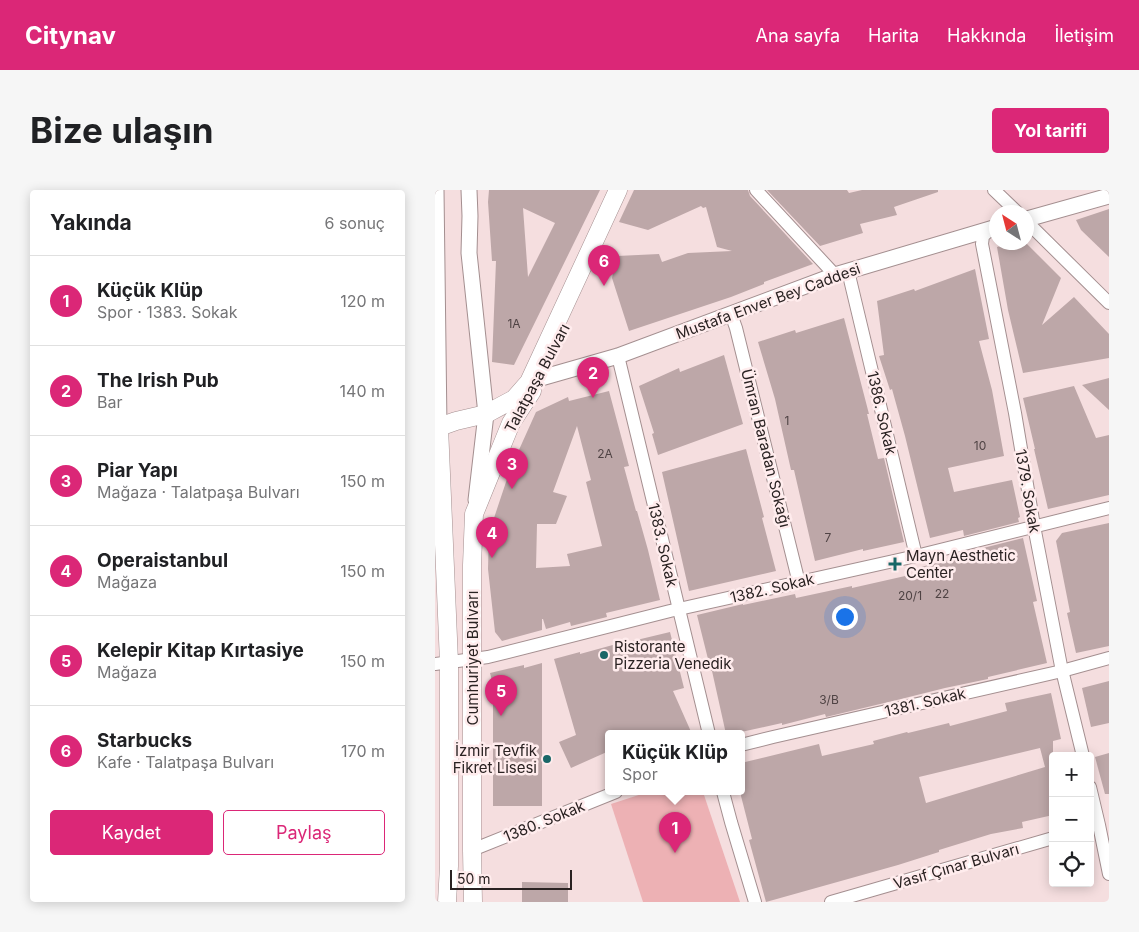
<!DOCTYPE html>
<html lang="tr">
<head>
<meta charset="utf-8">
<style>
  body { margin:0; font-family:Inter,sans-serif; background:#f6f6f6; color:#202124 }
  .controls { position:absolute; right:15px; bottom:15px; display:grid; overflow:hidden; border-radius:5px; box-shadow:0 2px 12px #0003 }
  .controls button { width:45px; height:45px; display:grid; place-items:center; padding:0; border:0; border-bottom:1px solid #e0e0e0; background:#fff; color:#202124; font:25px sans-serif }
  .compass { position:absolute; left:554px; top:15px; width:45px; height:45px; border-radius:50%; background:#fff; box-shadow:0 2px 12px #0003; rotate:324deg }
  .scale { position:absolute; left:15px; bottom:12px; width:122px; box-sizing:border-box; padding-left:5px; border:2px solid #2a2222; border-top:0; font-size:14px; line-height:18px; white-space:nowrap; color:#2a2222; -webkit-text-stroke:4px #ffeced; paint-order:stroke }
  .you { position:absolute; left:409px; top:426px; width:18px; height:18px; margin:-12px; border:4px solid #fff; border-radius:50%; background:#1a73e8; box-shadow:0 0 0 8px #1a73e833 }
  .badge { display:grid; place-items:center; width:32px; height:32px; border-radius:50%; background:#db2777; color:#fff; font-size:16px; font-weight:700 }
  .pin { position:absolute; translate:-50% -41px; filter:drop-shadow(0 1px 2px #0008) }
  .pin::after { content:''; position:absolute; top:26px; width:18px; height:15px; background:inherit; clip-path:polygon(0 0,100% 0,50% 100%) }
  .popup { position:absolute; left:170px; top:540px; width:140px; height:65px; box-sizing:border-box; display:grid; place-content:center; border-radius:5px; background:#fff; filter:drop-shadow(0 1px 4px #0005); font-size:16px; white-space:nowrap; color:#757577 }
  .popup b { font-size:19px; color:#202124 }
  .popup::after { content:''; position:absolute; left:50%; top:100%; margin-left:-10px; border:10px solid transparent; border-top-color:#fff }
  .list { margin:0; padding:0; list-style:none }
  h2 { display:flex; justify-content:space-between; align-items:center; height:65px; margin:0; padding:0 20px; font-size:21px }
  h2 small { font-size:16px; font-weight:400; color:#757577 }
  .list li { display:grid; grid-template-columns:32px 1fr auto; gap:15px; align-items:center; box-sizing:border-box; height:90px; padding:0 20px; border-top:1px solid #e0e0e0 }
  .list b { display:block; font-size:19px; white-space:nowrap }
  .list p { margin:0; font-size:16px; white-space:nowrap; color:#757577 }
  .list em { font-size:16px; font-style:normal; color:#757577 }
  .actions { display:flex; gap:10px; padding:15px 20px }
  .actions a { flex:1; padding:11px 0; border:1px solid #db2777; border-radius:5px; text-align:center; font-size:18px; color:#db2777 }
  .actions .main { background:#db2777; color:#fff }
  .icon { flex:none; width:28px; height:28px; fill:none; stroke:currentColor; stroke-width:2; stroke-linecap:round; stroke-linejoin:round }
  .map { position:relative; flex:none; width:674px; height:712px; overflow:hidden; border-radius:5px }
  header { display:flex; align-items:center; gap:30px; box-sizing:border-box; height:70px; padding:0 25px; background:#db2777; color:#fff }
  header strong { font-size:24px }
  nav { display:flex; gap:28px; margin-inline-start:auto; font-size:18px }
  .intro { display:flex; align-items:center; justify-content:space-between; box-sizing:border-box; height:120px; padding:0 30px }
  h1 { margin:0; font-size:35px }
  .button { padding:12px 22px; border-radius:5px; background:#db2777; color:#fff; font-size:18px; font-weight:700 }
  main { display:flex; gap:30px; padding:0 30px }
  aside { flex:1; background:#fff; border-radius:5px; box-shadow:0 2px 12px #0003 }
  .map>svg:first-child { display:block }
  .green { fill:#edb1b4 }
  .building { fill:#bda7a8; fill-rule:evenodd }
  .lines { fill:none; stroke-linecap:round; stroke-linejoin:round }
  .minor-casing { stroke:#a48f90; stroke-width:14 }
  .tertiary-casing { stroke:#a48f90; stroke-width:17 }
  .secondary-casing { stroke:#a48f90; stroke-width:19 }
  .minor { stroke:#fff; stroke-width:12 }
  .tertiary { stroke:#fff; stroke-width:15 }
  .secondary { stroke:#fff; stroke-width:18 }
  .poi-dot { fill:#196767; stroke:#ffeced; stroke-width:2 }
  .labels { text-anchor:middle; dominant-baseline:central; stroke-width:5; stroke-linejoin:round; paint-order:stroke }
  .number-label { font-size:12px; fill:#4f4344 }
  .street-label { font-size:15px; fill:#2a2222; stroke:#ffeced }
  .poi-label { font-size:15px; fill:#2a2222; stroke:#ffeced; text-anchor:start }
</style>
</head>
<body>
<header>
<strong>Citynav</strong>
<nav><a>Ana sayfa</a><a>Harita</a><a>Hakkında</a><a>İletişim</a></nav>
</header>
<div class="intro"><h1>Bize ulaşın</h1><a class="button">Yol tarifi</a></div>
<main>
<aside>
<h2>Yakında<small>6 sonuç</small></h2>
<ul class="list">
<li><span class="badge">1</span><div><b>Küçük Klüp</b><p>Spor · 1383. Sokak</p></div><em>120 m</em></li>
<li><span class="badge">2</span><div><b>The Irish Pub</b><p>Bar</p></div><em>140 m</em></li>
<li><span class="badge">3</span><div><b>Piar Yapı</b><p>Mağaza · Talatpaşa Bulvarı</p></div><em>150 m</em></li>
<li><span class="badge">4</span><div><b>Operaistanbul</b><p>Mağaza</p></div><em>150 m</em></li>
<li><span class="badge">5</span><div><b>Kelepir Kitap Kırtasiye</b><p>Mağaza</p></div><em>150 m</em></li>
<li><span class="badge">6</span><div><b>Starbucks</b><p>Kafe · Talatpaşa Bulvarı</p></div><em>170 m</em></li>
</ul>
<div class="actions"><a class="main">Kaydet</a><a>Paylaş</a></div>
</aside>
<div class="map">
<svg width="674" height="712" viewBox="0 0 674 712">
  <rect width="100%" height="100%" fill="#f5dedf"/>
  <!-- green -->
  <polygon class="green" points="213,602 268,602 305,712 208,712 176,614"/>
  <!-- building -->
  <g class="building">
    <path d="M 54,0 L 165,0 L 79,175 L 57,172 L 61,71 L 57,71 L 53,12 ZM 88,18 L 120,33 L 93,87 Z"/>
    <polygon points="199,0 313,0 315,6 378,74 329,92 329,94 296,107 194,141 177,88 182,66 224,64 227,72 253,63 297,61 282,57 271,17 268,18 266,16 213,40 184,32"/>
    <polygon points="332,0 412,0 414,3 427,0 503,0 503,2 459,17 462,25 425,34 428,43 385,56"/>
    <polygon points="674,19 674,67 646,40 641,30"/>
    <polygon points="578,52 590,52 626,88 607,135 639,107 674,144 674,168 588,183 573,120 562,57"/>
    <polygon points="540,79 554,149 544,151 557,200 569,266 513,278 519,302 577,290 585,327 583,328 584,332 529,346 528,340 495,348 470,246 457,199 455,200 444,166 449,165 442,111 479,99 480,101"/>
    <polygon points="409,128 434,224 432,224 443,269 449,268 469,352 428,361 428,359 380,371 359,280 356,280 340,209 323,152 360,140 361,143"/>
    <polygon points="289,165 308,234 223,265 217,244 219,243 204,196 244,178 245,182"/>
    <polygon points="674,188 674,220 647,195"/>
    <polygon points="639,196 661,248 674,245 674,305 613,319 599,259 600,259 588,208"/>
    <path d="M 174,201 L 194,276 L 189,277 L 201,321 L 202,321 L 213,360 L 225,410 L 171,423 L 172,427 L 136,436 L 135,432 L 111,439 L 108,429 L 107,429 L 107,440 L 67,451 L 60,442 L 53,379 L 54,343 L 71,292 L 83,262 L 101,222 L 133,207 L 134,211 ZM 142,236 L 156,290 L 151,292 L 167,356 L 132,364 L 135,376 L 101,378 L 102,334 L 121,334 L 132,306 L 118,302 Z"/>
    <polygon points="311,259 329,327 327,328 341,381 254,401 227,282"/>
    <polygon points="674,333 674,456 641,463 632,423 635,422 621,351 627,343"/>
    <polygon points="588,348 602,411 598,412 612,473 553,487 553,489 510,498 466,509 391,527 390,524 347,535 347,533 297,544 291,544 277,481 276,481 262,425 308,414 308,415 360,404 361,408 417,396 417,398 479,384 478,379 533,365 532,362"/>
    <polygon points="235,442 249,498 238,501 257,544 174,544 174,561 136,578 124,552 141,545 119,469 145,462 145,464 185,453 185,454"/>
    <polygon points="107,473 107,616 58,616 58,514 63,514 55,483 89,475 89,478"/>
    <polygon points="674,491 674,533 656,537 647,498"/>
    <path d="M 616,503 L 626,549 L 618,551 L 618,625 L 587,632 L 588,638 L 556,644 L 504,660 L 504,662 L 463,675 L 331,712 L 314,650 L 317,649 L 306,606 L 306,573 L 384,554 L 387,566 L 439,554 L 438,551 L 472,542 L 473,543 L 514,533 L 515,536 L 572,521 L 570,513 ZM 605,558 L 610,577 L 491,613 L 484,587 Z"/>
    <polygon points="674,563 674,604 670,604 660,567"/>
    <polygon points="87,692 133,693 133,712 87,712"/>
  </g>
  <g class="lines">
    <defs>
      <g id="minor">
        <polyline points="321,0 400,85"/>
        <polyline points="559,0 582,22"/>
        <polyline points="592,32 674,113"/>
        <polyline points="557,38 548,46 547,54 580,223 599,336 626,476 648,566"/>
        <polyline points="413,81 481,366"/>
        <polyline points="296,124 301,138 364,393"/>
        <polyline points="183,166 274,544"/>
        <polyline points="0,474 53,467 235,421 481,366 674,318"/>
        <polyline points="306,555 338,547 627,481 674,468"/>
        <polyline points="655,597 664,635 674,684"/>
        <polyline points="288,602 296,632 320,712"/>
        <polyline points="37,660 181,602"/>
        <polyline points="396,712 618,648"/>
      </g>
      <g id="tertiary">
        <polyline points="34,0 35,26 34,63 51,224 41,310"/>
        <polyline points="592,29 674,6"/>
        <polyline points="106,188 183,166 400,85 562,37"/>
        <polyline points="0,238 4,237 1,0"/>
      </g>
      <g id="secondary">
        <polyline points="12,712 14,676 14,472 4,237 21,231 51,224 79,209 94,192 183,0"/>
        <polyline points="38,712 37,660 37,375 39,324 76,233 97,201"/>
      </g>
    </defs>
    <!-- minor casing -->
    <use href="#minor" class="minor-casing"/>
    <!-- tertiary casing -->
    <use href="#tertiary" class="tertiary-casing"/>
    <!-- secondary casing -->
    <use href="#secondary" class="secondary-casing"/>
    <!-- minor -->
    <use href="#minor" class="minor"/>
    <!-- tertiary -->
    <use href="#tertiary" class="tertiary"/>
    <!-- secondary -->
    <use href="#secondary" class="secondary"/>
  </g>
  <!-- markers -->
  <g class="poi-dot">
    <path d="M457.5 366.5h5v5h5v5h-5v5h-5v-5h-5v-5h5z"/>
    <circle cx="169" cy="465" r="5"/>
    <circle cx="112" cy="569" r="5"/>
  </g>
  <g class="labels">
    <!-- number labels -->
    <g class="number-label">
      <text x="79" y="133">1A</text>
      <text x="352" y="230">1</text>
      <text x="545" y="255">10</text>
      <text x="170" y="263">2A</text>
      <text x="393" y="347">7</text>
      <text x="507" y="403">22</text>
      <text x="475" y="405">20/1</text>
      <text x="394" y="509">3/B</text>
    </g>
    <!-- street labels -->
    <g class="street-label">
      <text transform="translate(333 111) rotate(-20)">Mustafa Enver Bey Caddesi</text>
      <text transform="translate(102 188) rotate(-62)">Talatpaşa Bulvarı</text>
      <text transform="translate(447 223) rotate(77)">1386. Sokak</text>
      <text transform="translate(331 258) rotate(76)">Ümran Baradan Sokağı</text>
      <text transform="translate(593 301) rotate(80)">1379. Sokak</text>
      <text transform="translate(228 355) rotate(77)">1383. Sokak</text>
      <text transform="translate(337 398) rotate(-13)">1382. Sokak</text>
      <text transform="translate(37 468) rotate(-90)">Cumhuriyet Bulvarı</text>
      <text transform="translate(490 512) rotate(-13)">1381. Sokak</text>
      <text transform="translate(109 631) rotate(-22)">1380. Sokak</text>
      <text transform="translate(521 676) rotate(-16)">Vasıf Çınar Bulvarı</text>
    </g>
    <!-- poi labels -->
    <g class="poi-label">
      <text x="471" y="365">Mayn Aesthetic<tspan x="471" dy="17">Center</tspan></text>
      <text x="179" y="456">Ristorante<tspan x="179" dy="17">Pizzeria Venedik</tspan></text>
      <text x="102" y="560" text-anchor="end">İzmir Tevfik<tspan x="102" dy="17">Fikret Lisesi</tspan></text>
    </g>
  </g>
</svg>
<div class="controls">
<button>+</button>
<button>−</button>
<button><svg class="icon" aria-label="locate" viewBox="0 0 24 24"><circle cx="12" cy="12" r="6"/><path d="M12 2v4M12 18v4M2 12h4M18 12h4"/></svg></button>
</div>
<svg class="compass" viewBox="-18 -18 36 36"><path d="M0-13l5 13h-10z" fill="#e53935"/><path d="M0 13l5-13h-10z" fill="#757577"/></svg>
<div class="scale">50 m</div>
<div class="you"></div>
<div class="pin badge" style="left:240px;top:663px">1</div>
<div class="popup"><b>Küçük Klüp</b>Spor</div>
<div class="pin badge" style="left:158px;top:208px">2</div>
<div class="pin badge" style="left:77px;top:299px">3</div>
<div class="pin badge" style="left:57px;top:368px">4</div>
<div class="pin badge" style="left:66px;top:526px">5</div>
<div class="pin badge" style="left:169px;top:96px">6</div>
</div>
</main>
</body>
</html>
